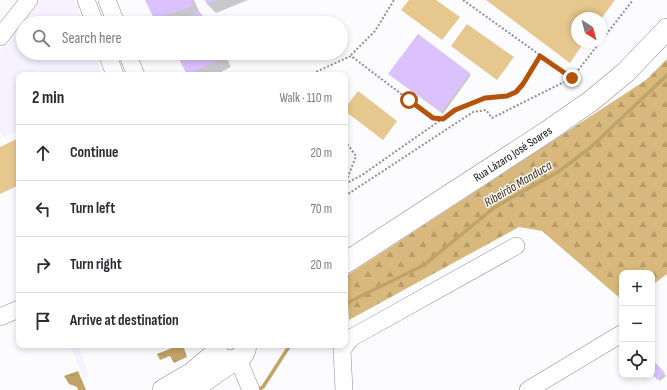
<!DOCTYPE html>
<html lang="en">
<head>
<meta charset="utf-8">
<style>
  body { margin:0; font-family:"Sofia Sans Condensed",sans-serif; background:#f2f2f3; color:#2b2b33 }
  .controls { position:absolute; right:12px; bottom:12px; display:grid; overflow:hidden; border-radius:8px; box-shadow:0 2px 6px #0003 }
  .controls button { width:36px; height:36px; display:grid; place-items:center; padding:0; border:0; border-bottom:1px solid #e1e1e2; background:#fff; color:#2b2b33; font:20px sans-serif }
  .compass { position:absolute; left:571px; top:12px; width:36px; height:36px; border-radius:50%; background:#fff; box-shadow:0 2px 6px #0003; rotate:144deg }
  .stop { position:absolute; width:12px; height:12px; margin:-9px; border:3px solid #b45309; border-radius:50%; background:#fff }
  .stop.end { background:#b45309; border-color:#fff; box-shadow:0 1px 4px #0008 }
  .list { margin:0; padding:0; list-style:none }
  h2 { display:flex; justify-content:space-between; align-items:center; height:52px; margin:0; padding:0 16px; font-size:17px }
  h2 small { font-size:13px; font-weight:400; color:#7c7c81 }
  .list li { display:grid; grid-template-columns:26px 1fr auto; gap:12px; align-items:center; box-sizing:border-box; height:56px; padding:0 16px; border-top:1px solid #e1e1e2 }
  .list b { display:block; font-size:15px; white-space:nowrap }
  .list em { font-size:13px; font-style:normal; color:#7c7c81 }
  .icon { flex:none; width:22px; height:22px; fill:none; stroke:currentColor; stroke-width:2; stroke-linecap:round; stroke-linejoin:round }
  .map { position:relative; flex:none; width:667px; height:390px; overflow:hidden }
  .search { position:absolute; background:#fff; box-shadow:0 2px 6px #0003; left:16px; top:16px; width:332px; height:44px; display:flex; align-items:center; gap:10px; box-sizing:border-box; padding:0 14px; border-radius:22px; color:#7c7c81; font-size:15px }
  .panel { position:absolute; background:#fff; box-shadow:0 2px 6px #0003; left:16px; top:72px; width:332px; height:276px; border-radius:8px }
  .map>svg:first-child { display:block }
  .built { fill:#f7f2ff }
  .grass { fill:#e6c78e }
  .forest { fill:url(#forest-firs) }
  .water { fill:url(#water-ripples) }
  .shadow { fill:#0003 }
  .lines { fill:none; stroke-linecap:round; stroke-linejoin:round }
  .stream { stroke:#c2a367; stroke-width:3.5 }
  .building { fill:#dbc1fd }
  .minor-casing { stroke:#918b99; stroke-width:18 }
  .major-casing { stroke:#918b99; stroke-width:22 }
  .path { stroke:#918f93; stroke-width:2; stroke-dasharray:2 2; stroke-linecap:butt }
  .minor { stroke:#fff; stroke-width:17 }
  .major { stroke:#fff; stroke-width:21 }
  .route { stroke:#b45309; stroke-width:5 }
  .labels { text-anchor:middle; dominant-baseline:central; stroke-width:3; stroke-linejoin:round; paint-order:stroke }
  .street-label { font-size:12px; fill:#100e13; stroke:#fcfbfe }
  .water-label { font-size:13px; font-style:italic; fill:#3a2c10; stroke:#fcfbfe }
</style>
</head>
<body>
<div class="map">
<svg width="667" height="390" viewBox="0 0 667 390">
  <defs>
    <pattern id="forest-firs" width="22" height="20" patternUnits="userSpaceOnUse"><rect width="22" height="20" fill="#d8b87c"/><path d="M5 1l3.5 6h-7zM16 11l3.5 6h-7z" fill="#b89d6a"/></pattern>
    <pattern id="water-ripples" width="26" height="14" patternUnits="userSpaceOnUse"><rect width="26" height="14" fill="#c2a367"/><path d="M2 4q2-2 4 0t4 0M15 11q2-2 4 0t4 0" fill="none" stroke="#a68b58"/></pattern>
  </defs>
  <rect width="100%" height="100%" fill="#fcfbfe"/>
  <!-- built -->
  <g class="built">
    <polygon points="41,0 74,0 83,23 23,23 23,53 94,53 102,75 19,75 19,130 3,137 0,131 0,52"/>
    <polygon points="70,345 78,345 89,376 83,378"/>
  </g>
  <!-- grass -->
  <g class="grass">
    <polygon points="409,0 436,0 460,17 442,40 401,10"/>
    <polygon points="486,0 615,0 601,19 601,18 577,18 577,42 584,42 570,63"/>
    <polygon points="467,24 514,57 497,80 451,46"/>
    <polygon points="358,91 397,121 383,140 345,111 345,108"/>
    <polygon points="19,138 19,185 0,194 0,147"/>
  </g>
  <!-- forest -->
  <polygon class="forest" points="667,59 667,274 652,285 652,273 622,273 622,300 542,231 519,227 349,320 346,276 646,80"/>
  <!-- water -->
  <g class="water">
    <polygon points="180,345 183,345 187,357 174,363 170,356 160,360 157,354"/>
    <polygon points="78,371 86,390 78,390 77,387 69,384 64,376"/>
  </g>
  <!-- shadow -->
  <g class="shadow">
    <polygon points="146,0 194,0 200,13 209,23 178,23 188,18 188,17 170,23 159,23 155,19"/>
    <polygon points="206,0 248,0 216,13 207,4"/>
    <polygon points="177,53 224,53 231,67 215,75 188,75"/>
    <polygon points="469,73 471,75 443,114 392,76"/>
    <polygon points="652,360 666,376 660,381 652,372"/>
  </g>
  <g class="lines">
    <!-- stream -->
    <g class="stream">
      <polyline points="345,304 424,265 495,207 558,172 591,147 667,75"/>
      <polyline points="257,390 263,387 290,345"/>
    </g>
  </g>
  <!-- building -->
  <g class="building">
    <polygon points="145,0 191,0 193,6 154,19"/>
    <polygon points="205,0 217,0 207,4"/>
    <polygon points="199,11 205,23 176,23"/>
    <polygon points="418,34 470,73 441,112 388,74"/>
    <polygon points="176,53 220,53 223,58 187,75"/>
    <polygon points="652,359 665,373 657,380 652,373"/>
  </g>
  <g class="lines">
    <defs>
      <g id="minor">
        <polyline points="86,0 95,23"/>
        <polyline points="107,0 116,23"/>
        <polyline points="0,37 29,0"/>
        <polyline points="107,53 115,75"/>
        <polyline points="127,53 136,75"/>
        <polyline points="0,317 19,309"/>
        <polyline points="238,359 251,390"/>
        <polyline points="344,390 342,350 351,338 516,246"/>
        <polyline points="528,390 621,334"/>
      </g>
      <g id="major">
        <path id="s1" d="M 345,263 L 548,131 L 591,101 L 626,72 L 667,29"/>
        <path d="M 221,358 C 233,365 245,358 246,345"/>
        <polyline points="163,390 192,373 217,352"/>
        <polyline points="191,390 233,361"/>
      </g>
    </defs>
    <!-- minor casing -->
    <use href="#minor" class="minor-casing"/>
    <!-- major casing -->
    <use href="#major" class="major-casing"/>
    <!-- path -->
    <g class="path">
      <polyline points="463,0 572,78 600,42"/>
      <polyline points="601,41 633,0"/>
      <polyline points="351,55 375,31 394,0"/>
      <polyline points="309,75 351,56 433,118 442,119"/>
      <polyline points="345,141 356,156 346,182"/>
      <polyline points="345,184 362,175 455,110 485,98 507,96 516,92 523,84 540,56"/>
      <polyline points="345,196 473,112 486,110 492,118 572,78"/>
    </g>
    <!-- minor -->
    <use href="#minor" class="minor"/>
    <!-- major -->
    <use href="#major" class="major"/>
  </g>
  <g class="lines">
    <!-- route -->
    <polyline class="route" points="409,100 433,118 443,119 455,110 485,98 507,96 516,92 523,84 540,56 572,78"/>
  </g>
  <g class="labels">
    <!-- street labels -->
    <g class="street-label">
      <text stroke="none"><textPath href="#s1" startOffset="200">Rua Lázaro José Soares</textPath></text>
    </g>
    <!-- water labels -->
    <g class="water-label">
      <text transform="translate(518 184) rotate(-31)">Ribeirão Manduca</text>
    </g>
  </g>
</svg>
<div class="controls">
<button>+</button>
<button>−</button>
<button><svg class="icon" aria-label="locate" viewBox="0 0 24 24"><circle cx="12" cy="12" r="6"/><path d="M12 2v4M12 18v4M2 12h4M18 12h4"/></svg></button>
</div>
<svg class="compass" viewBox="-18 -18 36 36"><path d="M0-13l5 13h-10z" fill="#e53935"/><path d="M0 13l5-13h-10z" fill="#7c7c81"/></svg>
<div class="stop" style="left:409px;top:100px"></div>
<div class="stop end" style="left:572px;top:78px"></div>
<div class="search"><svg class="icon" aria-label="search" viewBox="0 0 24 24"><circle cx="10" cy="10" r="6"/><path d="M15 15l6 6"/></svg>Search here</div>
<section class="panel">
<h2>2 min<small>Walk · 110 m</small></h2>
<ul class="list">
<li><svg class="icon" aria-label="ahead" viewBox="0 0 24 24"><path d="M12 20V5M6 11l6-6 6 6"/></svg><div><b>Continue</b></div><em>20 m</em></li>
<li><svg class="icon" aria-label="left" viewBox="0 0 24 24"><path d="M17 20v-9H6M10 6l-5 5 5 5"/></svg><div><b>Turn left</b></div><em>70 m</em></li>
<li><svg class="icon" aria-label="right" viewBox="0 0 24 24"><path d="M7 20v-9h11M14 6l5 5-5 5"/></svg><div><b>Turn right</b></div><em>20 m</em></li>
<li><svg class="icon" aria-label="arrive" viewBox="0 0 24 24"><path d="M6 21V4h12l-3 4 3 4H6"/></svg><div><b>Arrive at destination</b></div></li>
</ul>
</section>
</div>
</body>
</html>
